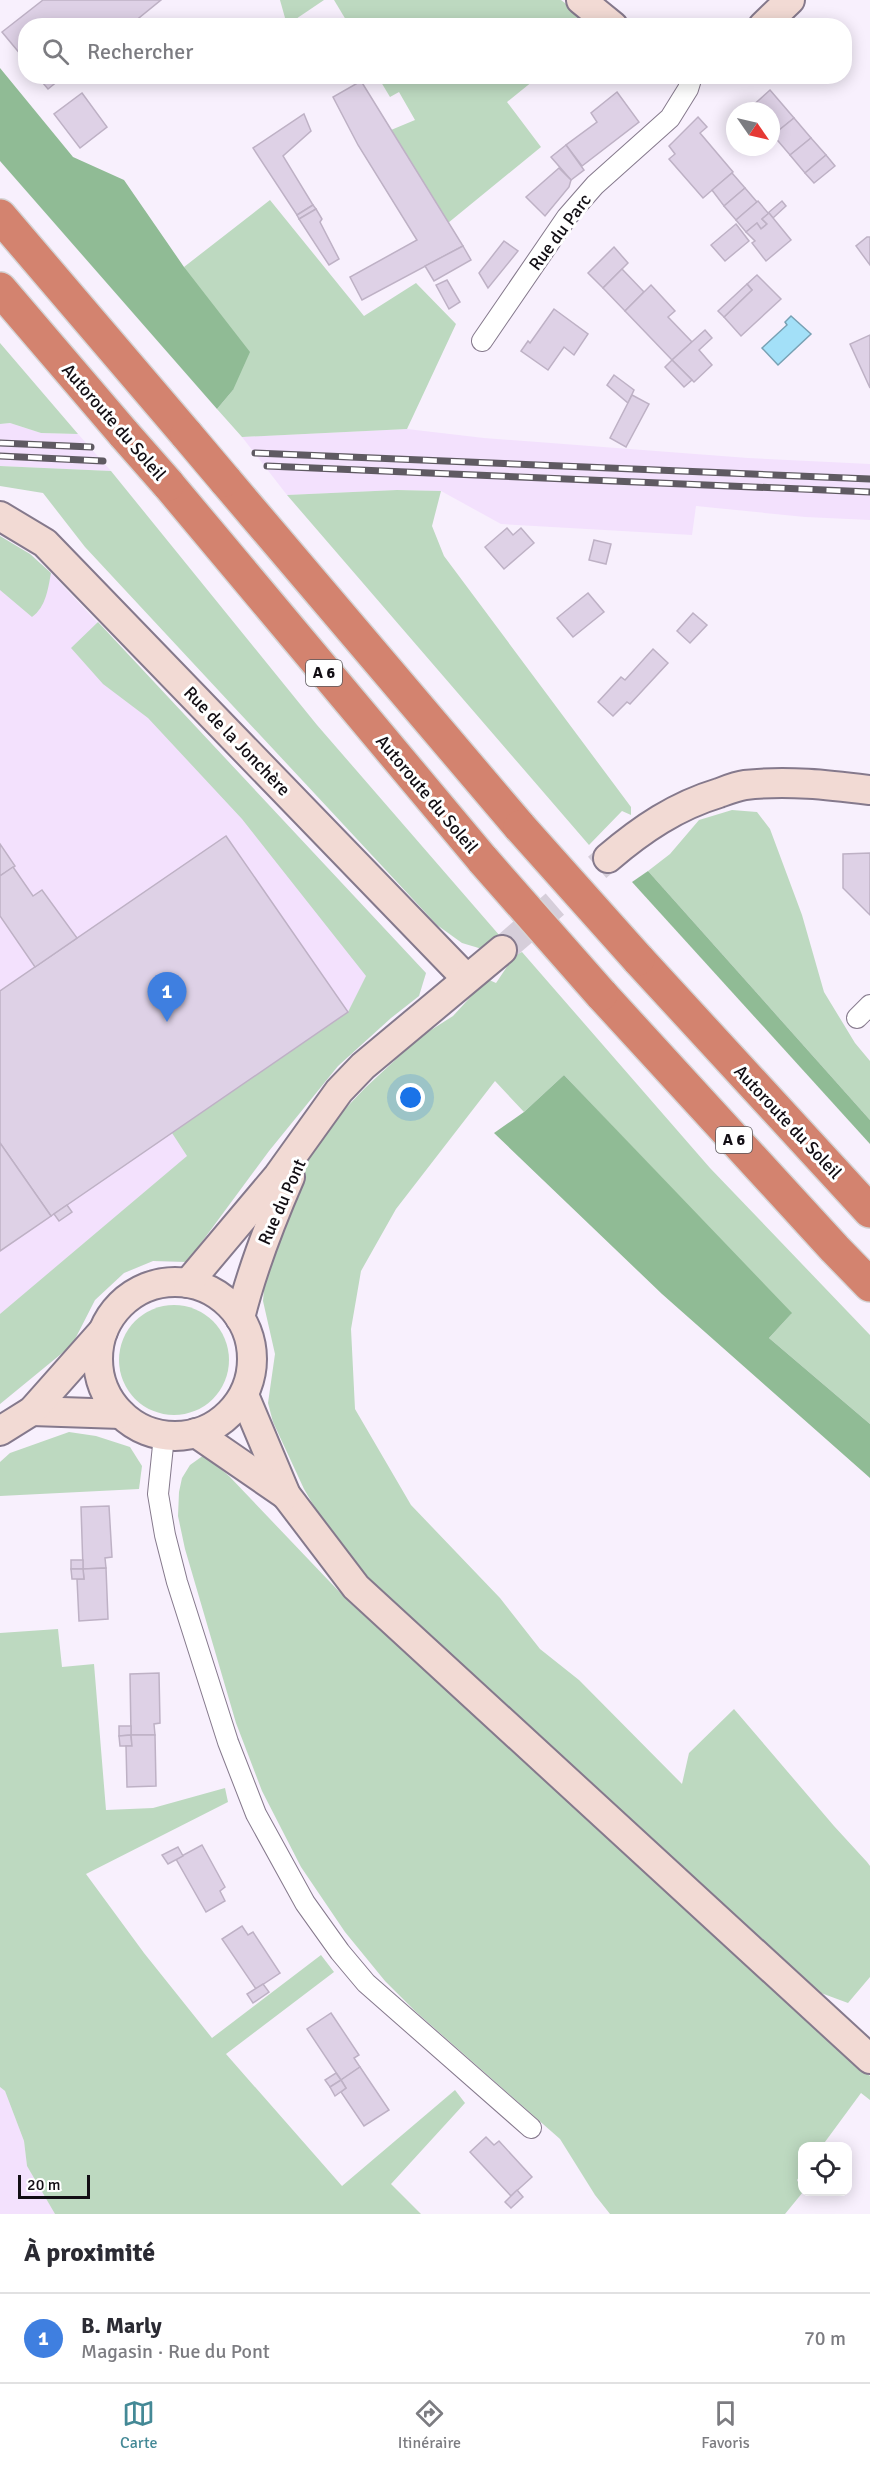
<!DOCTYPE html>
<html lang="fr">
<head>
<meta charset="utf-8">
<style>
  body { margin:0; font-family:Signika,sans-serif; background:#f2f2f3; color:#2b2b33 }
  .controls { position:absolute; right:18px; bottom:18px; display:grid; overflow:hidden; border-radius:12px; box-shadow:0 3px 15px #0003 }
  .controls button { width:54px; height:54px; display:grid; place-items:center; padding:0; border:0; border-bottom:2px solid #e1e1e2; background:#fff; color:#2b2b33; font:30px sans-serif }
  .compass { position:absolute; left:726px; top:102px; width:54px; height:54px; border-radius:50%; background:#fff; box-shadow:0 3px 15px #0003; rotate:124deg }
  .scale { position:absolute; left:18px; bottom:15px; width:72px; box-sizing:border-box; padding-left:6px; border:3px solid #120e14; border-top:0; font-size:16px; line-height:21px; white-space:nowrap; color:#120e14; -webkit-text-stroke:4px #fff; paint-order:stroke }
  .you { position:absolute; left:411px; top:1098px; width:21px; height:21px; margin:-15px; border:4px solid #fff; border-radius:50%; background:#1a73e8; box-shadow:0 0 0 9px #1a73e833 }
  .badge { display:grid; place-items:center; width:39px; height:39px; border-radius:50%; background:#448996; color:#fff; font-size:20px; font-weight:700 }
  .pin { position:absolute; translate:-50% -50px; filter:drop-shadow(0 2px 3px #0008) }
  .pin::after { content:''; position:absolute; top:32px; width:21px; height:18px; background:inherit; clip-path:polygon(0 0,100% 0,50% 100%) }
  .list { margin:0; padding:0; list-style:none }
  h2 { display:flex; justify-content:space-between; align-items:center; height:78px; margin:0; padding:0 24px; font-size:26px }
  h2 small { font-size:20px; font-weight:400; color:#7c7c81 }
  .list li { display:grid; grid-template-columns:39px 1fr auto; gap:18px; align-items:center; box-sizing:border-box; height:90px; padding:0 24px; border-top:2px solid #e1e1e2 }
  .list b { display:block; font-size:22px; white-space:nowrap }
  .list p { margin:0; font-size:20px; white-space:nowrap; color:#7c7c81 }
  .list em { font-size:20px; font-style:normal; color:#7c7c81 }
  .icon { flex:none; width:33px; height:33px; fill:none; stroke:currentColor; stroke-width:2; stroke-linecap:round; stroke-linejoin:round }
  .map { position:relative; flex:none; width:870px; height:2214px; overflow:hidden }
  .search { position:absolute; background:#fff; box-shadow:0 3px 15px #0003; left:18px; right:18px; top:18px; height:66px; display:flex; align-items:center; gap:15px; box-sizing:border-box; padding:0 21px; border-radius:24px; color:#7c7c81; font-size:22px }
  .sheet { height:168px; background:#fff }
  nav { display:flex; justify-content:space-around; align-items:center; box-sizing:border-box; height:84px; border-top:2px solid #e1e1e2; background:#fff; font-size:16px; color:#7c7c81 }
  nav a { display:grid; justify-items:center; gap:3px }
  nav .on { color:#448996 }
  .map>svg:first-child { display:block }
  .built { fill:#f3e1fd }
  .green { fill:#bdd9c0 }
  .forest { fill:#90bb95 }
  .water { fill:#a3e0f8; stroke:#78a1b4; stroke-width:1.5 }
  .building { fill:#ded1e6; stroke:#beb1c5; stroke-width:1.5 }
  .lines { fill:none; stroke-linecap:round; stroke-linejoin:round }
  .secondary-tunnel { stroke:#d6ceda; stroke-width:28; stroke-dasharray:28 14; stroke-linecap:butt }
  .street-casing { stroke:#85798c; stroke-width:22 }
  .secondary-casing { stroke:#85798c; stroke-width:32 }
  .highway-casing { stroke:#d4d4d5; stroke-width:36 }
  .street { stroke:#fff; stroke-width:20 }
  .secondary { stroke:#f2dad4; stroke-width:28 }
  .highway { stroke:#d3836f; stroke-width:33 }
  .rail-casing { stroke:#5f5a62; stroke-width:7 }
  .rail { stroke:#fff; stroke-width:4.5; stroke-dasharray:14; stroke-linecap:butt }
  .highway-bridge-casing { stroke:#d4d4d5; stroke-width:36; stroke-linecap:butt }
  .highway-bridge { stroke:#d3836f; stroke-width:33 }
  .labels { text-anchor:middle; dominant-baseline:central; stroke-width:6; stroke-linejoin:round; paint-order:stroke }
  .shield { fill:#fff; stroke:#59565a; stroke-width:1.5 }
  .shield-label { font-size:16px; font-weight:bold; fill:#120e14 }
  .street-label { font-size:18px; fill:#120e14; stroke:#fff }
</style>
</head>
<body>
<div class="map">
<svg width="870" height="2214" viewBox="0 0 870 2214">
  <rect width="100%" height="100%" fill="#f8f0fd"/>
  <!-- built -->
  <g class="built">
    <polygon points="10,423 41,433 78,434 111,471 0,466 0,424"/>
    <polygon points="407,429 484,438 748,458 870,464 870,520 805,517 696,506 692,535 501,524 441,491 397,490 287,495 242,437"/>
    <polygon points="0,536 30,554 51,573 426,973 419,996 391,1018 338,1066 269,1151 187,1262 153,1261 124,1273 95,1300 72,1345 0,1404"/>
    <polygon points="0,2087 5,2091 24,2141 27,2166 55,2214 0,2214"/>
  </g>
  <!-- green -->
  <g class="green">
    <polygon points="280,0 324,0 287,25"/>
    <polygon points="334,0 561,0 594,25 349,25"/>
    <polygon points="378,77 538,77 507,102 541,147 448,223 391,130 415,120 399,92 390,97"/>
    <polygon points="270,200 364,316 416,283 456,324 407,429 242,437 217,409 233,390 184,267"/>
    <polygon points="0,343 78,434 41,433 10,423 0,424"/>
    <polygon points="0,466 111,471 317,725 500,936 482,949 462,943 437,925 85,547 43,493 0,486"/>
    <polygon points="397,490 441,491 432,526 444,556 631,807 631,815 622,811 589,845 287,495"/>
    <path d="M 0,536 L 30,554 L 51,573 C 48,589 46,607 32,617 L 0,590 Z"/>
    <polygon points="98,622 426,973 419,996 391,1018 338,1066 269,1151 187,1262 153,1261 124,1273 95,1300 72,1345 0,1404 0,1314 187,1156 172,1133 348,1012 366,976 242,819 148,718 103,684 71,648"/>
    <polygon points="732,810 757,812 770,829 802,915 824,992 855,1043 870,1061 870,1120 648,871 670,854 699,820"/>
    <polygon points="522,952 710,1168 870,1335 870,1424 769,1338 791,1314 564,1075 524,1112 495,1081 396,1209 361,1271 351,1329 355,1409 411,1505 500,1598 540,1649 579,1680 682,1784 689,1753 734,1709 834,1826 867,1862 870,1866 870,1977 848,2003 821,1993 378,1597 332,1537 304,1489 273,1422 268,1403 275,1354 263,1301 265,1279 300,1171 326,1129 365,1088 420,1037 453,1016 487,979 496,983 515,955"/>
    <circle cx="174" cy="1360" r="55"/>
    <polygon points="69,1432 96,1436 130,1447 142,1466 139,1489 0,1496 0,1462 10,1453"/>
    <polygon points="204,1455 229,1476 350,1603 652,1874 870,2076 870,2100 861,2093 822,2146 802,2146 802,2173 797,2180 803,2192 785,2214 610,2214 595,2195 560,2139 416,2012 385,1981 345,1932 301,1867 262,1791 236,1723 185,1549 178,1516 179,1492 182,1478 190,1465"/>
    <polygon points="58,1629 62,1667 94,1664 106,1810 153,1808 225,1788 228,1802 86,1874 144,1953 212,2038 321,1955 334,1972 226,2054 342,2186 455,2090 465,2103 391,2184 421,2214 55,2214 27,2166 24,2141 5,2091 0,2087 0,1633"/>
  </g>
  <!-- forest -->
  <g class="forest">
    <polygon points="0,68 73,157 124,180 184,267 250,352 233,390 217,409 0,161"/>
    <polygon points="648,871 870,1120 870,1144 632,882"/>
    <polygon points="564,1075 792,1313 769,1338 870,1424 870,1478 662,1294 494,1133 524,1112"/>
  </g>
  <!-- water -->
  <polygon class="water" points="791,316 811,334 778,365 762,348 787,325 785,322"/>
  <!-- building -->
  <g class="building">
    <polygon points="43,0 161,0 129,26 26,26 26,61 2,32"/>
    <polygon points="37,76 64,76 48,89"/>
    <polygon points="361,81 463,246 362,300 350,277 417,240 358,145 333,97"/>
    <polygon points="770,90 794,118 773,135 771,111 753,111 750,108"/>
    <polygon points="617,92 639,122 582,166 566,145 597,122 591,113"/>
    <polygon points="82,93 107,127 80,148 54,114"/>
    <polygon points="304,114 311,131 283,156 313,205 297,215 253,148"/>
    <polygon points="698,117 707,127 700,133 733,172 703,198 669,159 675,154 669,146"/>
    <polygon points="794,118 811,138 790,155 773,135"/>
    <polygon points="811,138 826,155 805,173 790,155"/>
    <polygon points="566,145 584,170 571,180 551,157"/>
    <polygon points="826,155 835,166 814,183 805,173"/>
    <polygon points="559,168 571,180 569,187 545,216 526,197"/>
    <polygon points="732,173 745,188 724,206 712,190"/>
    <polygon points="745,188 757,202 736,220 724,206"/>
    <polygon points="758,201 768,213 782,201 786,206 773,218 769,213 762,219 767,224 761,229 757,223 746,232 736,220"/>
    <polygon points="313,205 316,209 299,219 297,215"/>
    <polygon points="316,209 322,219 320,222 339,259 329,265 299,219"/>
    <polygon points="769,213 791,240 766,261 752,243 755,241 746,232 757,223 761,229 767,224 762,219"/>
    <polygon points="736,224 749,241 725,261 711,245"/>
    <polygon points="867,237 870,237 870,265 856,246"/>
    <polygon points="504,241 518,251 488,288 479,273"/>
    <polygon points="463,246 471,260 434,281 425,266"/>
    <polygon points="614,247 628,263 603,288 588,273"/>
    <polygon points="622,269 644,292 625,311 603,288"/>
    <polygon points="757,275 781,299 741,336 724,317 752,290 747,284"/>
    <polygon points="447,280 460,302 449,309 436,285"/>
    <polygon points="747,284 752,290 724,317 718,311"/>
    <polygon points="651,285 675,311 668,317 692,342 672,360 625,311"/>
    <polygon points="554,309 588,334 574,355 564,347 548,370 521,351 528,341 530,343"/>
    <polygon points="705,330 712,338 699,350 712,365 694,382 672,360"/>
    <polygon points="870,335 870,388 850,344"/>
    <polygon points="672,360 692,380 684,387 665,367"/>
    <polygon points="614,375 634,390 628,403 607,385"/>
    <polygon points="632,395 649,404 626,447 610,438"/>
    <polygon points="507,528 513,535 521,528 534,543 504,569 485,547"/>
    <polygon points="594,540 611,544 606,564 589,560"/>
    <polygon points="588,593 604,612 573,637 557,618"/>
    <polygon points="693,613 707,625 690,643 677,631"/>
    <polygon points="653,649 668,663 630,704 627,702 613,716 598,702 621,677 625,680"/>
    <polygon points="226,836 348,1012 51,1216 0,1143 0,991"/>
    <polygon points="0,844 15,866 0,876"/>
    <polygon points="870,853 870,915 843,888 843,854"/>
    <polygon points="13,867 33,896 42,890 77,938 35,967 0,916 0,876"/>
    <polygon points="0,1143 51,1216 0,1251"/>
    <polygon points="67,1205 72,1212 59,1221 54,1214"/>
    <polygon points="109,1506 112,1557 105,1558 106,1568 83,1569 81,1507"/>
    <rect x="71" y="1560" width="12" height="9"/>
    <polygon points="106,1568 108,1619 79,1621 77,1579 84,1579 83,1569"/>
    <polygon points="71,1569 83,1569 84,1579 72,1579"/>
    <polygon points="159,1673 160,1723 154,1724 155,1735 131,1735 130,1674"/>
    <polygon points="119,1726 131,1726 131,1735 119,1736"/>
    <polygon points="131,1735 132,1746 120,1746 119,1736"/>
    <polygon points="131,1735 155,1735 156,1786 127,1787 126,1746 132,1746"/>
    <polygon points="202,1845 225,1887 220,1891 225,1901 206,1912 176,1859"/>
    <polygon points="178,1847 183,1856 168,1864 162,1855"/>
    <polygon points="242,1926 248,1935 253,1932 280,1973 256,1989 222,1939"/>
    <polygon points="263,1984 269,1992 253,2003 247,1994"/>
    <polygon points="331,2013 359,2055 354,2058 360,2067 341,2080 307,2029"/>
    <polygon points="360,2067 389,2110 364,2126 341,2092 346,2088 341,2080"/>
    <polygon points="336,2073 341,2080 330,2087 325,2080"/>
    <polygon points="341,2080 346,2088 335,2096 330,2087"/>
    <polygon points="486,2137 494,2145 499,2141 532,2177 511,2196 470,2152"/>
    <polygon points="517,2190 523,2197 511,2208 505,2202"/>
  </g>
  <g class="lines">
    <!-- secondary-tunnel -->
    <polyline class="secondary-tunnel" points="502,950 608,858"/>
    <defs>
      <g id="street">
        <polyline points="482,341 567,217 595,185 670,118 688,89 692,76"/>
        <polyline points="857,1018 870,1005"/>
        <polyline points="164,1436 158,1494 165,1535 177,1582 228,1742 256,1814 305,1903 340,1952 366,1983 531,2128"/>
      </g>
      <g id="secondary">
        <polyline points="581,0 613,26"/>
        <polyline points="763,26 790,0"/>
        <polyline points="0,516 45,543 466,978"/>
        <path d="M 608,858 C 642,829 676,806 719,793 C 727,790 737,786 745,785 C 787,780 829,785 870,790"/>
        <circle cx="175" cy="1359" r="77"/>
        <polyline points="188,1283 278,1176 339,1091 363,1066 502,950"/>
        <path d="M 240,1318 C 252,1269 270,1223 290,1177"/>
        <polyline points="244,1395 286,1495 356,1587 870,2059"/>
        <polyline points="32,1411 121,1414"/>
        <polyline points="0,1431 32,1411 103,1331"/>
        <polyline points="196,1433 286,1495"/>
      </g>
      <g id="highway">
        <polyline points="0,216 187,435"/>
        <polyline points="0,289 124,434"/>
        <polyline points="225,480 520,827"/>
        <polyline points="168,484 483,860"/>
        <polyline points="638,959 870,1211"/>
        <polyline points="601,994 835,1249 870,1285"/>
      </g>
    </defs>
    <!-- street casing -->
    <use href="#street" class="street-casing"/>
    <!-- secondary casing -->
    <use href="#secondary" class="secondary-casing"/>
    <!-- highway casing -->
    <use href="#highway" class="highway-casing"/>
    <!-- street -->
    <use href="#street" class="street"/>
    <!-- secondary -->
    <use href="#secondary" class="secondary"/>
    <!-- highway -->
    <use href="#highway" class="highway"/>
    <defs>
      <g id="rail">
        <polyline points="0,443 91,447"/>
        <polyline points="255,453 870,479"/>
        <polyline points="0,456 103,461"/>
        <polyline points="267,466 870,492"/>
      </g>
    </defs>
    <!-- rail casing -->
    <use href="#rail" class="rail-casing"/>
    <!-- rail -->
    <use href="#rail" class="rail"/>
    <defs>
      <g id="highway-bridge">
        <polyline points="124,434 168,484"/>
        <polyline points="187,435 225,480"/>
        <polyline points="520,827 638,959"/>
        <polyline points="483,860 601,994"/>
      </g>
    </defs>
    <!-- highway-bridge casing -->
    <use href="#highway-bridge" class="highway-bridge-casing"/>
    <!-- highway-bridge -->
    <use href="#highway-bridge" class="highway-bridge"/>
  </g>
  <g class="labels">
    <!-- shield labels -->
    <g class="shield">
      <rect x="306" y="660" width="36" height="26" rx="4.5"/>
      <rect x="716" y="1127" width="36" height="26" rx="4.5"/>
    </g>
    <g class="shield-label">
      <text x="324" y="673">A 6</text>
      <text x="734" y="1140">A 6</text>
    </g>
    <!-- street labels -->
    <g class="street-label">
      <text transform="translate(560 232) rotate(-53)">Rue du Parc</text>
      <text transform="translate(114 422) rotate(49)">Autoroute du Soleil</text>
      <text transform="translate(237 741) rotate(46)">Rue de la Jonchère</text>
      <text transform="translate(427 794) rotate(50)">Autoroute du Soleil</text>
      <text transform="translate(788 1122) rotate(47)">Autoroute du Soleil</text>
      <text transform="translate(282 1202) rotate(-66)">Rue du Pont</text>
    </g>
  </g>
</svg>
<div class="controls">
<button><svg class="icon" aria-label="locate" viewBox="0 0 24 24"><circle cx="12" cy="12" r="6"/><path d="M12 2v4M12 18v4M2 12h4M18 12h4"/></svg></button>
</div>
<svg class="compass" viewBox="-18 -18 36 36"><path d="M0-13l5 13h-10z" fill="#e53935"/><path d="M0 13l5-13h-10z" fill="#7c7c81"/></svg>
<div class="scale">20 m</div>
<div class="you"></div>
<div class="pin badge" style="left:167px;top:1022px;background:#3f7fe0">1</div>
<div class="search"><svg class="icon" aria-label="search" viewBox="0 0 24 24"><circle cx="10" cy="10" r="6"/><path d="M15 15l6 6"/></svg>Rechercher</div>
</div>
<section class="sheet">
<h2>À proximité<small></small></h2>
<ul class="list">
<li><span class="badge" style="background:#3f7fe0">1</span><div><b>B. Marly</b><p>Magasin · Rue du Pont</p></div><em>70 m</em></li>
</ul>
</section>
<nav>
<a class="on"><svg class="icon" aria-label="map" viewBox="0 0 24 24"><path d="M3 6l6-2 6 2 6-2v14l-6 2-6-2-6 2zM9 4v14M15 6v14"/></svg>Carte</a>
<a><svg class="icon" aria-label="directions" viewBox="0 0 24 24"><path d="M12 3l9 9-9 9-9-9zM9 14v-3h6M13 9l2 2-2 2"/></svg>Itinéraire</a>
<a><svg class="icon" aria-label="saved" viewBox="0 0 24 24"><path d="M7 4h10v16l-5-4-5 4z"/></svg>Favoris</a>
</nav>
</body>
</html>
